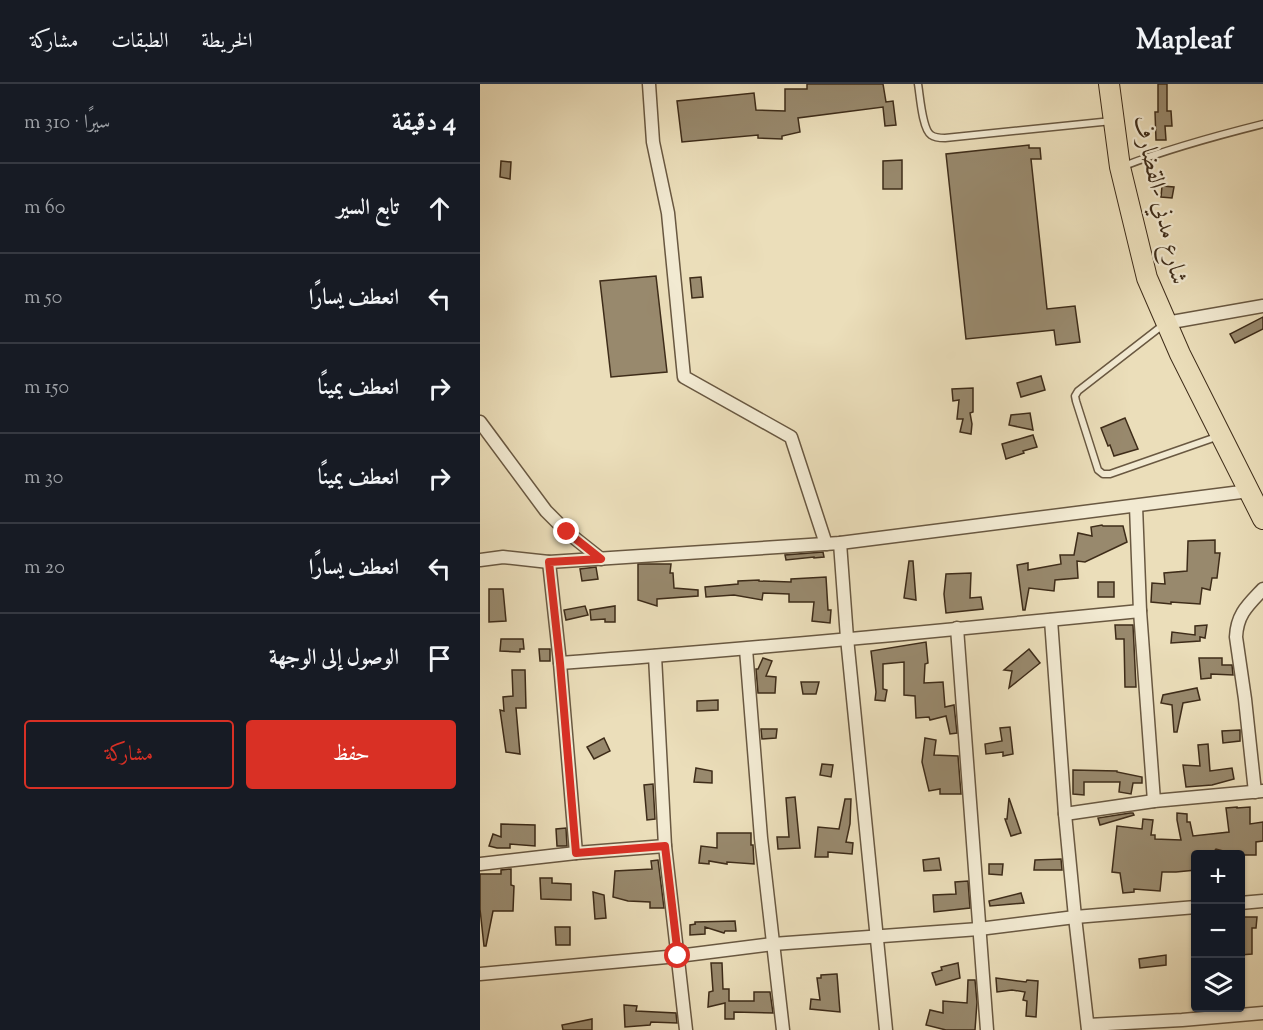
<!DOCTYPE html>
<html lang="ar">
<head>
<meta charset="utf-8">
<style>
  body { margin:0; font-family:"Sorts Mill Goudy",Amiri,serif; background:#242831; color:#f1f3f6; direction:rtl }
  .controls { position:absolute; right:18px; bottom:18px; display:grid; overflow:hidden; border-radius:6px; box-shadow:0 2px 4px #0004 }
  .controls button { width:54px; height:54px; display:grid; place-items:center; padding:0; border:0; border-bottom:2px solid #363941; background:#171b24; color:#f1f3f6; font:30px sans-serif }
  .stop { position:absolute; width:18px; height:18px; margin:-14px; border:4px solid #d93025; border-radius:50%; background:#fff }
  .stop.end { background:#d93025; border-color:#fff; box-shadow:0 2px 6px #0008 }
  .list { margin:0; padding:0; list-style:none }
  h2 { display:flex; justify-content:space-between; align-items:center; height:78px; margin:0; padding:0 24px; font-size:26px }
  h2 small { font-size:20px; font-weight:400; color:#9ea1a6 }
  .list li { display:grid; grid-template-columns:39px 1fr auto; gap:18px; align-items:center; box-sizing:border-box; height:90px; padding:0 24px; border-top:2px solid #363941 }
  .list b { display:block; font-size:22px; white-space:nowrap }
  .list em { font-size:20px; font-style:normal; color:#9ea1a6 }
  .actions { display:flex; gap:12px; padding:18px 24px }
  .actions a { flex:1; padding:14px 0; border:2px solid #d93025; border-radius:6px; text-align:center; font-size:21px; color:#d93025 }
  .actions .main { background:#d93025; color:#fff }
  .icon { flex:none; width:33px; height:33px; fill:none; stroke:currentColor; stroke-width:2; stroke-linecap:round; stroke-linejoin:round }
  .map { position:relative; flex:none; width:783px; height:946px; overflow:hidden; direction:ltr }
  header { display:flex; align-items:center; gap:36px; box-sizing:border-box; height:84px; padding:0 30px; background:#171b24; border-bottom:2px solid #363941 }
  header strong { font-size:28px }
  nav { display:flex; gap:33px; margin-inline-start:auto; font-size:21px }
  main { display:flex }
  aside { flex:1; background:#171b24 }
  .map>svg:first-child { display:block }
  .building { fill:#98896d; stroke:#3e2c19; stroke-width:1.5 }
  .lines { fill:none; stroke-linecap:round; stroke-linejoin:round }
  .service-casing { stroke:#695841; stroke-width:9 }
  .minor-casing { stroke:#695841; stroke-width:15 }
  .trunk-casing { stroke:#3e2c19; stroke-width:22 }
  .service { stroke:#f2ead2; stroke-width:6 }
  .minor { stroke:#f2ead2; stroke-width:12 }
  .trunk { stroke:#ebdeba; stroke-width:20 }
  .route { stroke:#d93025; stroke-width:8 }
  .labels { text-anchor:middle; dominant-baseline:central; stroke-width:4.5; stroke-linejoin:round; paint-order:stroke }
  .street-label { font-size:24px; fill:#3e2c19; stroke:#f2ead2 }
</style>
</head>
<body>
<header>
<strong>Mapleaf</strong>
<nav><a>الخريطة</a><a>الطبقات</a><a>مشاركة</a></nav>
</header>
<main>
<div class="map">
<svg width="783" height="946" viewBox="0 0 783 946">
  <rect width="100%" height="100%" fill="#ebdeba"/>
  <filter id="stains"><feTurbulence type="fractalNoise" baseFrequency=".00333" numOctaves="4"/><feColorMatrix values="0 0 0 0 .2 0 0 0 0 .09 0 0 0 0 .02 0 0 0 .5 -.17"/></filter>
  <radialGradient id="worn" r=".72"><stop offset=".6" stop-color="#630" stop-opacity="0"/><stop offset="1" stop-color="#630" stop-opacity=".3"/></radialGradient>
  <!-- building -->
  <g class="building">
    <polygon points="327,0 403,0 406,18 413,17 416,41 405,42 403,23 318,34 320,48 302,52 302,55 278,54 278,51 202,58 197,17 274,9 276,26 305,27 305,5 327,5"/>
    <polygon points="678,0 687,0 687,27 691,27 692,42 685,42 686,56 676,56 675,28 678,28"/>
    <polygon points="549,61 549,64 560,64 561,75 551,75 567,225 595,222 600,258 576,261 574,246 486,255 466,70"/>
    <polygon points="422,76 422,105 403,105 403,77"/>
    <polygon points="21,77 31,78 30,95 20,93"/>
    <polygon points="682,102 694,103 692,114 681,113"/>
    <polygon points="176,192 187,288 131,293 120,197"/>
    <polygon points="221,193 223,213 212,214 210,194"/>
    <polygon points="783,233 783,245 755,259 750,250"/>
    <polygon points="561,292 565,306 541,313 537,299"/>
    <polygon points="493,304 493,328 490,329 492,340 491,350 480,348 483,335 477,335 479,316 473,317 472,305"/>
    <polygon points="550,329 553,346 529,341 531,331"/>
    <polygon points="645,334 658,365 634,372 630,361 628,362 621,344"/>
    <polygon points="553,351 557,363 543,367 544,369 526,375 522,360"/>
    <polygon points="622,441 623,442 643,442 647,458 605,478 597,477 598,494 575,496 574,507 549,504 545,526 543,526 537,481 548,479 548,486 581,480 580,471 594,471 598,449 612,452 611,443"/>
    <polygon points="735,456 735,469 740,469 737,494 732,494 730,506 722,504 720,520 691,518 691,520 671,518 672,499 685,500 684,489 707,487 708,457"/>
    <polygon points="343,468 344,473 334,474 334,473 306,476 305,471"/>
    <polygon points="429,477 433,477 436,516 424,514"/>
    <polygon points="158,480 191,480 190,489 193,489 194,504 218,506 218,512 177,515 177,522 158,516"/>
    <polygon points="116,483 118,495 102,497 100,485"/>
    <polygon points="491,489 490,514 501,513 503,525 466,529 464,510 466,490"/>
    <polygon points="346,493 348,526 351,526 350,539 332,537 334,518 309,518 309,510 283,509 282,516 254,511 226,513 225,503 258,500 258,497 279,496 279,497 311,498 311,495"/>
    <rect x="618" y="498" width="16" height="15"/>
    <polygon points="9,505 23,505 26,537 9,538"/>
    <polygon points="105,522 108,531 86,536 84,526"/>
    <polygon points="135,522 135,538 125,538 125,535 111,536 110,526"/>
    <polygon points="635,541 653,541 656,603 645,603 644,555 636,555"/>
    <polygon points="727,541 725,554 720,553 720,557 691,559 692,548 715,551 715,542"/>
    <polygon points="21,555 43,555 44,565 40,565 40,568 20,567"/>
    <polygon points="446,558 448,579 445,580 444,599 463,598 465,623 474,621 477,649 470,650 466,632 450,636 449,633 436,634 435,612 424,611 424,578 403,580 403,605 407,606 405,617 395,616 396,608 391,567"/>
    <polygon points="59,565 70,565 70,577 60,577"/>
    <polygon points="549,565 560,579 529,604 532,587 524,586"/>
    <polygon points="283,574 292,577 286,592 296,593 295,609 278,609 276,585 278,585"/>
    <polygon points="719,574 742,574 742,581 752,581 753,591 731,590 731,594 721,595"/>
    <polygon points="32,586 45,586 46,624 36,624 40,670 26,668 20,626 24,627 23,613 33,612"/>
    <polygon points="321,598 339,598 336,610 323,610"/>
    <polygon points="717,604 720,616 703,619 697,648 694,648 692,621 681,619 683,611"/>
    <polygon points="238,616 238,626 217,627 217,617"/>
    <polygon points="530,643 533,670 523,672 523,668 506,670 505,660 522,657 520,644"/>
    <polygon points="281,645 297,645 296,654 282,655"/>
    <polygon points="760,646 760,657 743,659 742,647"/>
    <polygon points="124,654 130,667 114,675 107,663"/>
    <polygon points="445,654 456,656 454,671 478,672 481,710 460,710 460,705 449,707 442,678"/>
    <polygon points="728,660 730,687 752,684 754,695 732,701 706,703 703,681 720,682 718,661"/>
    <polygon points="342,680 353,681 351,693 340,691"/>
    <polygon points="216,684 232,687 232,699 214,698"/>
    <polygon points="593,686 637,687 637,688 662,693 662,699 653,699 651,710 639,708 640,698 604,698 604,711 593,710"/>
    <polygon points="173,700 175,735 167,736 164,701"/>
    <polygon points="315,713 320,764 298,765 297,753 309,753 306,714"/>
    <polygon points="529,714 541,749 531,752 525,735 527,735"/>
    <polygon points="365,715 371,715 370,740 366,758 373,759 372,770 348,768 348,773 335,773 338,743 359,745"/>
    <polygon points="757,723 757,724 770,723 770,740 783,738 783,757 776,758 776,771 759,771 736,765 731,771 716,771 716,786 696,788 682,788 680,807 654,805 654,808 643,809 640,789 632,788 637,742 662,745 663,735 673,736 671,751 675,751 675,755 701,756 697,736 697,729 707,730 707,738 710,738 713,752 749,748 746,724"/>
    <polygon points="650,729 653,729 654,731 620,741 618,734"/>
    <polygon points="21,740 55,741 55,762 30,760 30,764 17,764 9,762 13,750 21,753"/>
    <polygon points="86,744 87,762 77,762 76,745"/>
    <polygon points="237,749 271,749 271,761 273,761 274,780 247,778 247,780 229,777 229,780 219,779 221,762 237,764"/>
    <polygon points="459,774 461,786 444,787 443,776"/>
    <polygon points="581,775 582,786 554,786 555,776"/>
    <polygon points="178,776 184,824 170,824 170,818 148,817 133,813 135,787 172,785 171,777"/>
    <polygon points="509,780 523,780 522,791 509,790"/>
    <polygon points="31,785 31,801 34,802 33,827 13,827 6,862 4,862 0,825 0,790 21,790 21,786"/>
    <polygon points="60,794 72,794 72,799 91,800 91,816 61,815"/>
    <polygon points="488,797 490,824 454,828 453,811 476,810 475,798"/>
    <polygon points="113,808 124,811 126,834 115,835"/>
    <polygon points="541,809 544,819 510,822 509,817"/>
    <polygon points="760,833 777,833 776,844 772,844 772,870 760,871"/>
    <polygon points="255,837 256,847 245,847 244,849 225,843 225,850 210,851 210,841 216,840 215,840 215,838"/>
    <polygon points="75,843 90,843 90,861 76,861"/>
    <polygon points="686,871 686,881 660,884 659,875"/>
    <polygon points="231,879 242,879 243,905 249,905 249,917 274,917 274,908 290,908 293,929 254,928 254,935 245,935 245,919 228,923 229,908 233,907"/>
    <polygon points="478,879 480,894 456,901 452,889 462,886 461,883"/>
    <polygon points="356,890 357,890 360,928 330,925 331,915 340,916 337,894 341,894 341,891"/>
    <polygon points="516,894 546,898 547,896 558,897 556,933 546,932 547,917 543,916 545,908 532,906 517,908"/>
    <polygon points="488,896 495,896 497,918 495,946 466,946 446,941 450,926 463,929 463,917 487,919"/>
    <polygon points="144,921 157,922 156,927 196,929 197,939 171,938 170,941 145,943"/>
    <polygon points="112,935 112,946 83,946 82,941"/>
  </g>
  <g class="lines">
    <defs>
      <g id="service">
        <path d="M 438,0 C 440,11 442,45 451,51 C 455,54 460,54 465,54 L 632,37"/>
        <path d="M 644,82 C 690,64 735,52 783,40"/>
        <polyline points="683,241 598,307 595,312 596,317 618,386 623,390 630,390 739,352"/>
      </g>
      <g id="minor">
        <polyline points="169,0 173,58 188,129 204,293 311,353 346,460"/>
        <polyline points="686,239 783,222"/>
        <polyline points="0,338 66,427 87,448 121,475"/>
        <polyline points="656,422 660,527 674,717"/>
        <polyline points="360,459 367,554 406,946"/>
        <polyline points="0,476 23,473 69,478 360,459 769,407"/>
        <polyline points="69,478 80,579 96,769"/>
        <polyline points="571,536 585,730 595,833 608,946"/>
        <polyline points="477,544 507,946"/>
        <polyline points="266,565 281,754 303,946"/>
        <polyline points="175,572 185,762 206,946"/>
        <path d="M 80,579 C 274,565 467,546 660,527"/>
        <path d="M 775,708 L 765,615 L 756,553 C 757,530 768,521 783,505"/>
        <polyline points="585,730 674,717 783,707"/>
        <polyline points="0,780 96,769 185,762"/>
        <polyline points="760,819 783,817"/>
        <polyline points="0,890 198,872 293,860 499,845 595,833 716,823"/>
        <polyline points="608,941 702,936 783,929"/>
      </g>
      <polyline id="trunk" points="629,0 640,83 667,194 700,270 783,435"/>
    </defs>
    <!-- service casing -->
    <use href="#service" class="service-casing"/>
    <!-- minor casing -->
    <use href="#minor" class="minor-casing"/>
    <!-- trunk casing -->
    <use href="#trunk" class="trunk-casing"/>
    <!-- service -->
    <use href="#service" class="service"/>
    <!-- minor -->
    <use href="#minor" class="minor"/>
    <!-- trunk -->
    <use href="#trunk" class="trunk"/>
  </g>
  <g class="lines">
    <!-- route -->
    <polyline class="route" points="87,448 121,475 69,478 80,579 96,769 185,762 198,872"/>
  </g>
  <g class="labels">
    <!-- street labels -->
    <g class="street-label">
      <text transform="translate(679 116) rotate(77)">شارع مدني -القضارف</text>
    </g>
  </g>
  <rect width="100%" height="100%" filter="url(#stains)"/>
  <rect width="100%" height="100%" fill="url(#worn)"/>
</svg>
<div class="controls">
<button>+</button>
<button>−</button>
<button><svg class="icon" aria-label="layers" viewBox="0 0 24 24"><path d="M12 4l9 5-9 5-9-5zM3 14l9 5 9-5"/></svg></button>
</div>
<div class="stop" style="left:198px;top:872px"></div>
<div class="stop end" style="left:87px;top:448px"></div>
</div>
<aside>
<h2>4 دقيقة<small>سيرًا · 310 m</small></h2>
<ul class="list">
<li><svg class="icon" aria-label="ahead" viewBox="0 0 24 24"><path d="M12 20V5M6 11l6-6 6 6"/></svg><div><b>تابع السير</b></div><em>60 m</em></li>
<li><svg class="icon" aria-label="left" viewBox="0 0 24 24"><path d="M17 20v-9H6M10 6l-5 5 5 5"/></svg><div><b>انعطف يسارًا</b></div><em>50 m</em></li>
<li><svg class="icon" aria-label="right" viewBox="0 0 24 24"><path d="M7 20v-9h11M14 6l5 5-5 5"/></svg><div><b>انعطف يمينًا</b></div><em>150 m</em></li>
<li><svg class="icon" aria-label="right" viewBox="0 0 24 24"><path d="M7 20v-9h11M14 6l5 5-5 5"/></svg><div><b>انعطف يمينًا</b></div><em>30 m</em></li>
<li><svg class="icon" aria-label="left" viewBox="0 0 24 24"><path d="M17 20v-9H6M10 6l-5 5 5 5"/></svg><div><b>انعطف يسارًا</b></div><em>20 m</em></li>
<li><svg class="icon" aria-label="arrive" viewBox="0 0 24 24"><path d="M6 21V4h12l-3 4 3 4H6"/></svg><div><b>الوصول إلى الوجهة</b></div></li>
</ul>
<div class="actions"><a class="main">حفظ</a><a>مشاركة</a></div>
</aside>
</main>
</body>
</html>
